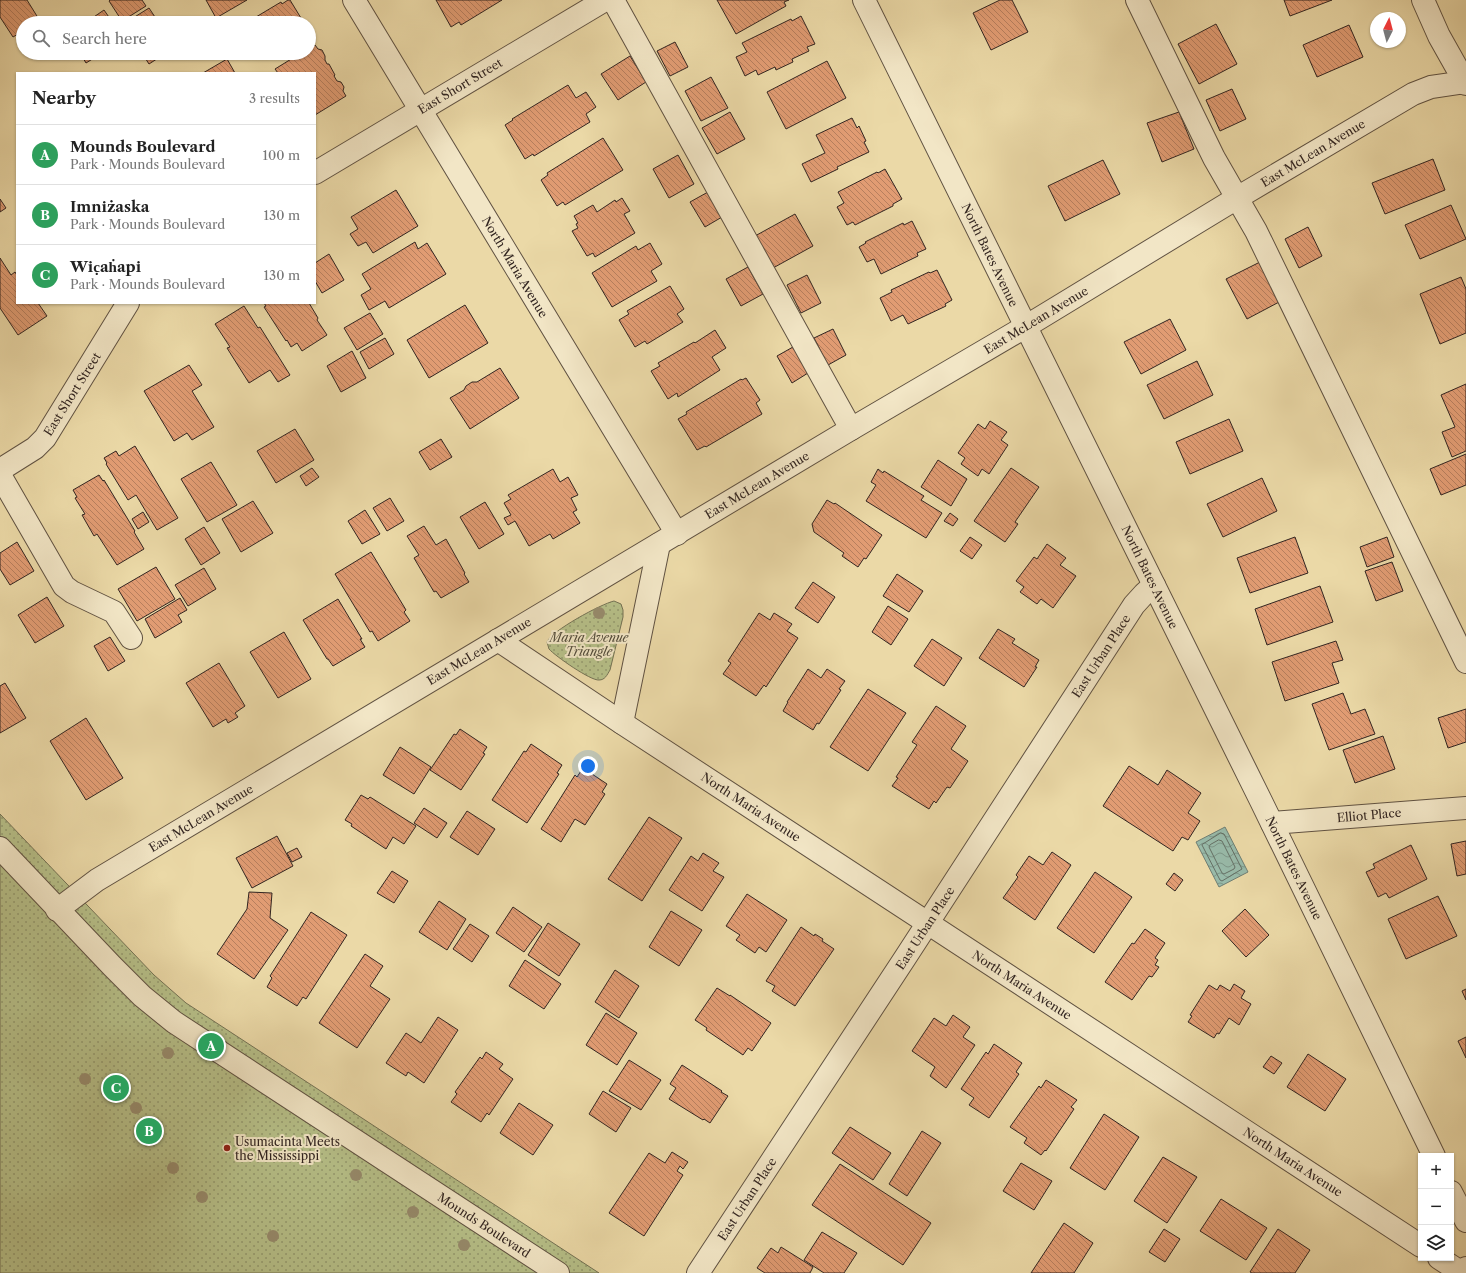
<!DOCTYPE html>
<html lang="en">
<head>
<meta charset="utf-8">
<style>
  body { margin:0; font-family:"Libre Caslon Text",serif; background:#f2f2f2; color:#222 }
  .controls { position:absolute; right:12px; bottom:12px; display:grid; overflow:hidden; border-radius:0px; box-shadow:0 1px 3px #0004 }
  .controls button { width:36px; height:36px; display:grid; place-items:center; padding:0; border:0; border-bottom:1px solid #e0e0e0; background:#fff; color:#222; font:20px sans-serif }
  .compass { position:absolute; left:1370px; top:12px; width:36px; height:36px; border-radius:50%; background:#fff; box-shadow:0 1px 3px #0004; rotate:6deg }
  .you { position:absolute; left:588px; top:766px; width:14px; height:14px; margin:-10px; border:3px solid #fff; border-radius:50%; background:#1a73e8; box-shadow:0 0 0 6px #1a73e833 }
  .badge { display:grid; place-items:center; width:26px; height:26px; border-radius:50%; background:#7c3aed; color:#fff; font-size:13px; font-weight:700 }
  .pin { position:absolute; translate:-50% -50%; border:2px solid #fff; box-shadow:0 1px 4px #0006 }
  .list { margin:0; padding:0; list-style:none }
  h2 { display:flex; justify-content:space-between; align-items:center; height:52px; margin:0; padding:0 16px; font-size:17px }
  h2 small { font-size:13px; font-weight:400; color:#767676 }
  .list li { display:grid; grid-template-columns:26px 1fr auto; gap:12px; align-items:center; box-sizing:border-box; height:60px; padding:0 16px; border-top:1px solid #e0e0e0 }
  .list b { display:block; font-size:15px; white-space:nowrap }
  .list p { margin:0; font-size:13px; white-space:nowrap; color:#767676 }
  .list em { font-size:13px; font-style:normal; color:#767676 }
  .icon { flex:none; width:22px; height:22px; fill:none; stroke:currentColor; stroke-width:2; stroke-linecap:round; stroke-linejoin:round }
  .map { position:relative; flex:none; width:1466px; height:1273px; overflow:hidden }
  .search { position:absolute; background:#fff; box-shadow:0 1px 3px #0004; left:16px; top:16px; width:300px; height:44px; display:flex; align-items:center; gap:10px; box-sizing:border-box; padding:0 14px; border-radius:22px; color:#767676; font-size:15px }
  .panel { position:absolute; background:#fff; box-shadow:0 1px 3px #0004; left:16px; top:72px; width:300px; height:232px; border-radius:0px }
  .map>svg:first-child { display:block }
  .park { fill:url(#park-dots); stroke:#747254 }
  .water { fill:url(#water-waves); stroke:#6f7e73 }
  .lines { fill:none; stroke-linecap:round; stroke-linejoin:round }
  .shore { stroke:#657065; stroke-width:1 }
  .building { fill:url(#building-back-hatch); stroke:#322521 }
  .minor-casing { stroke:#605242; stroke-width:24 }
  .minor { stroke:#f2e6c6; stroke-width:22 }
  .tree { fill:#978b6c }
  .poi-dot { fill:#8f2418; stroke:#f2e6c6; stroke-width:1.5 }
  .labels { text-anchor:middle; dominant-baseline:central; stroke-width:4; stroke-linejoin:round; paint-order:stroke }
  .street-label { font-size:12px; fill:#322521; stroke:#f2e6c6 }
  .park-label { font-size:12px; font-style:italic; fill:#534c3b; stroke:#f2e6c6 }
  .poi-label { font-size:12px; fill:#322521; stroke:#f2e6c6; text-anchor:start }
</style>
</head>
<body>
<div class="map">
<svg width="1466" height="1273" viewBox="0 0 1466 1273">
  <defs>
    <pattern id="park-dots" width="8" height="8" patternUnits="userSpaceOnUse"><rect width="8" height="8" fill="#b6bf88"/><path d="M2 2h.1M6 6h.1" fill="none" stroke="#959b6f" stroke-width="1.8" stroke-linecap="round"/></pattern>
    <pattern id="water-waves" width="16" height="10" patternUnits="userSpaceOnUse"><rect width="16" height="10" fill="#98baa9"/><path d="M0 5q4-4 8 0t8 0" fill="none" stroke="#7d9789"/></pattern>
    <pattern id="building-back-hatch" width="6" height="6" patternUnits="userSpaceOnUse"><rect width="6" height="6" fill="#e19c73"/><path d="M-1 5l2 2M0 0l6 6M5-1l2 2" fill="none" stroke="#b77f5e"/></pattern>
  </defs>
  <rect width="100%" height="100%" fill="#ebd9a7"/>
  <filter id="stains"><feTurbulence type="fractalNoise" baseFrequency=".005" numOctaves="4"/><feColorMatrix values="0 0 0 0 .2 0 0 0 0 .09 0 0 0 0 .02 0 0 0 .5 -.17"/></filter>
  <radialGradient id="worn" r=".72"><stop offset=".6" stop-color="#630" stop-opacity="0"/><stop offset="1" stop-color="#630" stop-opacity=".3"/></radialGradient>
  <!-- park -->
  <g class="park">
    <path d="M 614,601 L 621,604 L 623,610 L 623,617 L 610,670 C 607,675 605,680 599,680 C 591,681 555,656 549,649 L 547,642 C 551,631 601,604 614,601 Z"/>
    <polygon points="0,814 154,975 186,1003 599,1273 0,1273"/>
  </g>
  <!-- water -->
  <polygon class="water" points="1225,827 1248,872 1219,887 1196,842"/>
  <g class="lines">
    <!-- shore -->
    <g class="shore">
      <polygon points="1221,833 1224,834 1242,869 1222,881 1220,880 1202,845"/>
      <polygon points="1219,840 1222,841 1235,867 1234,869 1224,874 1222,873 1209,847 1210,845"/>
    </g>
  </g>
  <!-- building -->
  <g class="building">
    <polygon points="0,0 27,0 40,21 36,23 23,23 23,31 13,37 0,17"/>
    <polygon points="110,0 142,0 146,6 122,21 109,1"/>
    <polygon points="206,0 247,0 216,18"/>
    <polygon points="288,0 290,0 304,23 246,23 281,2 282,4"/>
    <polygon points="436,0 502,0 461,25 459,22 451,27"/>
    <polygon points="717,0 789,0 784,2 786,6 736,34"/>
    <polygon points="1000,0 1012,0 1028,32 991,50 973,13"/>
    <polygon points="1284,0 1332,0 1290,16"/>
    <polygon points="149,8 159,23 125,23"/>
    <polygon points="104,10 113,23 85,23"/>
    <polygon points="801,16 815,44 807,47 809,51 792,59 793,62 776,70 775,67 758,75 756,70 745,76 736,57 747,52 742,43 791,19 792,21"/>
    <polygon points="1216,24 1237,64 1199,84 1178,44"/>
    <polygon points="1349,25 1363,57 1317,77 1303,45"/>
    <polygon points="675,42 688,67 670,76 657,51"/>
    <polygon points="315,45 318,49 322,50 325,56 325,60 327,64 329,64 335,75 334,76 337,81 341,82 344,87 343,91 346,96 315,115 315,73 278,73 275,69 301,53 309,53 309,48"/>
    <polygon points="80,53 102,53 86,63"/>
    <polygon points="142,53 166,53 149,64"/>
    <polygon points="254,53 270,53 263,57 262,55 257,58"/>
    <polygon points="630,56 646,82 618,100 601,74"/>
    <polygon points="227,59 235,73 203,73"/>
    <polygon points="827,61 846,98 786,129 767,92"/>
    <polygon points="711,77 728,108 701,121 685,91"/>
    <polygon points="568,85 576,98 586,92 596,107 586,114 590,122 534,156 533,154 525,159 505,125 513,120 512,119"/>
    <polygon points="1232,89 1246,119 1220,131 1206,100"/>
    <polygon points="730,112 745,139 717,154 702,128"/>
    <polygon points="1179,112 1194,149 1162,162 1147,123"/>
    <polygon points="852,118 857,128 859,126 866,141 864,142 869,152 837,167 838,169 811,182 802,164 825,153 816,135"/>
    <polygon points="603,138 623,170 565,205 563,202 557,206 541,180 548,175 547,173"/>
    <polygon points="678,155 694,184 669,198 653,169"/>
    <polygon points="1433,159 1445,190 1385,214 1372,183"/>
    <polygon points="1103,160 1120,194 1065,221 1048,186"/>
    <polygon points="885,169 902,199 893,204 893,206 855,225 853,222 847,225 837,207 844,203 838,192 877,172 878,173"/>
    <polygon points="396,190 418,226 373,253 366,242 358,246 350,234 358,229 351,217"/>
    <polygon points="708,192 722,217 705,227 690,202"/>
    <polygon points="622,198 630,211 624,214 635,233 595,257 593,253 587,256 572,231 578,228 576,224 578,223 574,216 593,205 597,212 615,200 616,202"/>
    <polygon points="0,199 6,208 0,212"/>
    <polygon points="1451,205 1466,239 1420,259 1405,225"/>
    <polygon points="795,214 813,246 773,268 755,236"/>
    <polygon points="912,221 926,249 917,253 918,256 881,274 874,259 867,262 859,247 866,243 865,242 903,223 904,225"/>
    <polygon points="1308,227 1322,256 1299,268 1285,239"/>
    <polygon points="415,242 418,249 427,243 446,274 389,308 385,301 369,310 361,295 371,289 362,274"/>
    <polygon points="650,243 662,264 651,271 657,281 612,307 592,273 636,246 638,250"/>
    <polygon points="329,254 344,280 322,293 315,281 315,263"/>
    <polygon points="0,258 11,275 15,272 17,275 17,303 38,303 47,316 18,335 0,308"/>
    <polygon points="1260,262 1281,301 1247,319 1226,279"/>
    <polygon points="748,267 763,294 741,306 726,279"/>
    <polygon points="937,270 952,300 945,304 946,306 908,324 903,315 891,321 880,298 892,292 891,290 929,272 930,273"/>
    <polygon points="807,275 821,303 801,313 787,285"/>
    <polygon points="1461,277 1466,289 1466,333 1440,344 1420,294"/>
    <polygon points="670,286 684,309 677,314 683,322 647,344 645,341 635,347 619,320 629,314 627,311"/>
    <polygon points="264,303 309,303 318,318 317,320 327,335 302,351 297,343 291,347 287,340 286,341 264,307 266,306"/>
    <polygon points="465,305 488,343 429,378 407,340"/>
    <polygon points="244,306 258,328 260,327 290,375 278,382 270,370 249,383 227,348 230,347 215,324"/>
    <polygon points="370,313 383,334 357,350 344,328"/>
    <polygon points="1170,319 1186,350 1141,374 1124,342"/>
    <polygon points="833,329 846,355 828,365 814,338"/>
    <polygon points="715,330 726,348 712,357 720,370 678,397 677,393 668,399 651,371 660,366 658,363 694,342 695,343"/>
    <polygon points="385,338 394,354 369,369 360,352"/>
    <polygon points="793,347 808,373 792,383 777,356"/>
    <polygon points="352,351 366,378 341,392 327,366"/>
    <polygon points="1197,361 1213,395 1164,419 1147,385"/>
    <polygon points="189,365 202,385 192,391 214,427 192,440 187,433 174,441 144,391"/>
    <polygon points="500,368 519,398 470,429 450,398 464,390 466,386 472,382 477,382"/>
    <polygon points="746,378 760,400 756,403 762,414 706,447 705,446 697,450 678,419 687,414 686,412 741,379 742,380"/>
    <polygon points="1466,384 1466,451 1452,457 1442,432 1455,427 1441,395"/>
    <polygon points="1229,419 1243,451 1190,474 1176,442"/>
    <polygon points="990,421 1007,432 1001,440 1008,445 989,474 982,469 978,476 961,464 965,458 958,453 978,424 985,429"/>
    <polygon points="295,429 314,460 276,483 257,451"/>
    <polygon points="441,439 452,457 430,470 419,452"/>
    <polygon points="135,446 178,518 157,530 136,495 128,500 106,464 107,463 104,458 116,451 119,456"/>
    <polygon points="1466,454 1466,485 1441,495 1430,469"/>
    <polygon points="938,460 967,479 951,506 921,487"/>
    <polygon points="211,462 237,505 207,522 181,479"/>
    <polygon points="312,468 319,477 306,486 300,476"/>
    <polygon points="1011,468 1039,487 1015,522 1018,524 1005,542 974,521"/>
    <polygon points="553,469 560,482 568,477 578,495 571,498 577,510 573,512 580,523 553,539 550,534 529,546 515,521 508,525 504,518 511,515 504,503 511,499 508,495"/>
    <polygon points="878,469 883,473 884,471 924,496 921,500 942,513 926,538 866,501 876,485 871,482"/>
    <polygon points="99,475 103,481 104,480 135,531 134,532 144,549 117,565 97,534 94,536 82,515 85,514 75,498 77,497 73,490"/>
    <polygon points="1262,478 1277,511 1223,537 1207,504"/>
    <polygon points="390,498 404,521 387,531 373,508"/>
    <polygon points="827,500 834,504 835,503 882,535 866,559 864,558 858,567 842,556 844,553 814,532 812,524"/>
    <polygon points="253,501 273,533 241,552 222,519"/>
    <polygon points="485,502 504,534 479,549 460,517"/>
    <polygon points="365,510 380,534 362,544 348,521"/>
    <polygon points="143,512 149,522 138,529 132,519"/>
    <polygon points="950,513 958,519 953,526 944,521"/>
    <polygon points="424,526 436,545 446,539 465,573 464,574 469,582 441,598 436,591 434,592 414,558 419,555 407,536"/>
    <polygon points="204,527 220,553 201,565 185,539"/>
    <polygon points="970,537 982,545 972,559 960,551"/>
    <polygon points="1295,537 1308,573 1250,593 1237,558"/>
    <polygon points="1387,537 1394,557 1367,567 1360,547"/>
    <polygon points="17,542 34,571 10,585 0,569 0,553"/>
    <polygon points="1047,544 1066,558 1060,565 1076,576 1053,608 1041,599 1037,604 1020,592 1024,587 1016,581 1034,557 1037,559"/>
    <polygon points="371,552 406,610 404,612 410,621 378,641 372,631 370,632 335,574"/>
    <polygon points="1392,562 1403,591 1376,601 1365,571"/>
    <polygon points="156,567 175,599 137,621 118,589"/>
    <polygon points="204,568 216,589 188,606 175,585"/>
    <polygon points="897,574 923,591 909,612 883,596"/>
    <polygon points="813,582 835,597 818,623 795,608"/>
    <polygon points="1320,586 1333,622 1267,645 1255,609"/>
    <polygon points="47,597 64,626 35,643 18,615"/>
    <polygon points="180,598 187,610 178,615 182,622 155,638 145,619"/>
    <polygon points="338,599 362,639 360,639 365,647 333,666 328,659 327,659 303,620"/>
    <polygon points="888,606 908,619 891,645 872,632"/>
    <polygon points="759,613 770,620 774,613 792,624 787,631 798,638 766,687 764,685 756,696 723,674 731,663 728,661"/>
    <polygon points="998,629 1015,639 1012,643 1039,660 1035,667 1037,667 1024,687 979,658"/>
    <polygon points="284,632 311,679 278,698 250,652"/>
    <polygon points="110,637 125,661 108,671 94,646"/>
    <polygon points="932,639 962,658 944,686 914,666"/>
    <polygon points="1336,641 1343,660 1332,663 1339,683 1285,701 1272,662"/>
    <polygon points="219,663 245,706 235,713 238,717 228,723 226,719 213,727 186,683"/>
    <polygon points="808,669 821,678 827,669 845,681 839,689 841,690 819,724 817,723 813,730 783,711 788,702 787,702"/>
    <polygon points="5,683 26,718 0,733 0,686"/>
    <polygon points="868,689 906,713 868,771 830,747"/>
    <polygon points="1343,693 1351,714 1365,709 1375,734 1329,750 1312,704"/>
    <polygon points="936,706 966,726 951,749 968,761 950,788 947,787 936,803 934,801 929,809 892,786 898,778 896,777 917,745 912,742"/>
    <polygon points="1466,709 1466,742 1448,748 1438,718"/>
    <polygon points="86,718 123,778 86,800 50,741"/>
    <polygon points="460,729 487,747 483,753 485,754 461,790 430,770 454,734 456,735"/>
    <polygon points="1383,736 1395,769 1355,783 1343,750"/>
    <polygon points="531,744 562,765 557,773 559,774 527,823 492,800 524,751 526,752"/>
    <polygon points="400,747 431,767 414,794 383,775"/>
    <polygon points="1129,766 1158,785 1167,770 1201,793 1188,813 1200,821 1188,840 1182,837 1173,851 1103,806"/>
    <polygon points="583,768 607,784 602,792 605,794 585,825 575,819 561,842 541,829 575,775 577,777"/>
    <polygon points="361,795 368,799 370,797 416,826 404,844 393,837 386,849 351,826 352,824 345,820"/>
    <polygon points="424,808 447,823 437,838 414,823"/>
    <polygon points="467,811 495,829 478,855 450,837"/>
    <polygon points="649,817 682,838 642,901 608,879"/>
    <polygon points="277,836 293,866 252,888 236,858"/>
    <polygon points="1466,841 1466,874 1457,876 1451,844"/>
    <polygon points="1411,845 1427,879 1389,898 1386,893 1378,897 1366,872 1375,868 1373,864"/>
    <polygon points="297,848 302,857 292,862 287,853"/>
    <polygon points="1052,852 1071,865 1035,920 1003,898 1018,877 1016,875 1029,856 1043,865"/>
    <polygon points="703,853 719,863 713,871 724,877 702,911 669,890 691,856 698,861"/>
    <polygon points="392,871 408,881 394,903 377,893"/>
    <polygon points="1095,872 1132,897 1094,953 1057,928"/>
    <polygon points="1174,873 1183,880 1175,891 1166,884"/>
    <polygon points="249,892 272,893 270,918 288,930 254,979 217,954 247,909"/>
    <polygon points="747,894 787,920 766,952 759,947 755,953 736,940 740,935 726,926"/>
    <polygon points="1438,896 1457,936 1406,959 1388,919"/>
    <polygon points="439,901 466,919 447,950 419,932"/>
    <polygon points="513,907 542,927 524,952 496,933"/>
    <polygon points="1245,909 1269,935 1246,957 1222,931"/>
    <polygon points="671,911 702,930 679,966 649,947"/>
    <polygon points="311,912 347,935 306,999 303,997 297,1006 267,987 272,978 270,976"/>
    <polygon points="548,923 580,944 559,976 528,955"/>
    <polygon points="470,924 489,936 472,962 453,949"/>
    <polygon points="801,927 814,936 815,934 823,939 822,941 834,949 795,1006 772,991 775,986 766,981"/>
    <polygon points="1145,929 1165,943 1155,958 1158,960 1155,965 1159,967 1152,977 1149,976 1132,1000 1105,982 1132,943 1134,944"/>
    <polygon points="365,954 383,966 370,986 390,999 357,1048 319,1023"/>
    <polygon points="525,960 561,984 544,1009 509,986"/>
    <polygon points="615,970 639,986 619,1018 595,1002"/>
    <polygon points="1234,984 1245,991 1241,998 1251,1004 1239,1025 1229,1018 1219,1034 1217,1033 1214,1038 1188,1022 1192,1016 1190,1015 1209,985 1217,990 1220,985 1230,991"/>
    <polygon points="717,988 730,996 730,995 771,1023 752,1051 748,1048 743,1055 706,1030 707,1028 695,1020"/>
    <polygon points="1466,989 1466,1000 1462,991"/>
    <polygon points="606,1013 637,1033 617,1065 586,1045"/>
    <polygon points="953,1015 970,1027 963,1037 975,1045 946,1088 930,1076 935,1067 912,1051 934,1018 946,1026"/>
    <polygon points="438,1017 458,1030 424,1083 408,1072 406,1076 386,1063 406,1033 421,1043"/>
    <polygon points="1466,1037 1466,1058 1458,1041"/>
    <polygon points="994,1044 1022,1063 1016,1072 1019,1074 989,1118 969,1105 974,1098 961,1089 986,1052 988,1054"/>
    <polygon points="486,1052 503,1064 499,1069 513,1079 489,1115 487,1113 481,1122 451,1102 457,1094 455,1092 480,1057 482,1059"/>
    <polygon points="1308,1054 1346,1079 1325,1111 1287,1087"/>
    <polygon points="1271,1056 1282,1063 1274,1074 1263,1067"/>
    <polygon points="629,1060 661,1080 641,1110 609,1091"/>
    <polygon points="682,1065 722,1091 721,1092 728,1096 710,1123 704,1119 703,1120 669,1099 676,1088 670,1084"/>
    <polygon points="1046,1080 1077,1100 1071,1107 1074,1109 1046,1151 1045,1150 1041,1155 1024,1143 1027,1138 1010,1127 1039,1086 1041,1088"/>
    <polygon points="603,1091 631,1108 616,1132 589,1114"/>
    <polygon points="519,1103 553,1125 533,1155 500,1133"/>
    <polygon points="1104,1114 1139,1137 1105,1190 1070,1168"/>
    <polygon points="850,1127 891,1153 873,1180 832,1153"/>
    <polygon points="922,1131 941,1143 907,1196 889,1184"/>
    <polygon points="672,1152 688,1162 683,1169 680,1166 677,1171 683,1175 644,1236 609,1213 649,1153 665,1163"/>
    <polygon points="1163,1157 1197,1177 1167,1223 1134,1201"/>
    <polygon points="1021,1163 1052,1181 1034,1210 1003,1191"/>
    <polygon points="840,1164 931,1223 903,1265 812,1205"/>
    <polygon points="1221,1199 1267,1228 1246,1260 1200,1231"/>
    <polygon points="1064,1223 1093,1243 1074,1273 1031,1273"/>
    <polygon points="1164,1229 1180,1239 1165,1262 1149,1252"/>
    <polygon points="1278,1229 1310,1250 1295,1273 1252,1273 1250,1272"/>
    <polygon points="822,1232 857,1253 844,1273 824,1273 804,1260"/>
    <polygon points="781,1247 813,1267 810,1273 765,1273 757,1268 771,1248 778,1253"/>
  </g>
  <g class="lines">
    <defs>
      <g id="minor">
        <polyline points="354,0 677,534"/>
        <polyline points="613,0 851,429"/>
        <polyline points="864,0 1261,801 1434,1156"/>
        <polyline points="1137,0 1214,158 1256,231 1466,662"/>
        <polyline points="1423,0 1439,36 1466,84"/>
        <polyline points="315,173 605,0"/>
        <polyline points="0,470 35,448 45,438 128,303"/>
        <polyline points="0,475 64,586 72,592 114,612 131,638"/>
        <polyline points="498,640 622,723 1421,1246"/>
        <polyline points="622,723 659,544"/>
        <polyline points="1272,823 1466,808"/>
        <polyline points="0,848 112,966 142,996 174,1022 558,1273"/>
        <polyline points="57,910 97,880 851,429 1025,327 1237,198 1413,94 1431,87 1466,82"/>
        <polyline points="1451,1192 1466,1221"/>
        <polyline points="1439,1258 1459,1271 1466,1268"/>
        <polyline points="698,1273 905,958 1134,605 1144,594 1154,585"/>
      </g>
    </defs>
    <!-- minor casing -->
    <use href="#minor" class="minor-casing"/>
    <!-- minor -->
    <use href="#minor" class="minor"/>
  </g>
  <!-- trees -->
  <g class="tree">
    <circle cx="599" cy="613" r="6"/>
    <circle cx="168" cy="1053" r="6"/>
    <circle cx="85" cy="1079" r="6"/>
    <circle cx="136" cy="1108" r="6"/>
    <circle cx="173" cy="1168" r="6"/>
    <circle cx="356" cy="1175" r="6"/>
    <circle cx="202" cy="1197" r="6"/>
    <circle cx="413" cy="1212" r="6"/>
    <circle cx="273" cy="1236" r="6"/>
    <circle cx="464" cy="1245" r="6"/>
  </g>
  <!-- markers -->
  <circle class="poi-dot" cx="227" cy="1148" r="4"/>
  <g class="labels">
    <!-- street labels -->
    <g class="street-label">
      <text transform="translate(460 86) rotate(-31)">East Short Street</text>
      <text transform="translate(1313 153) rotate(-31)">East McLean Avenue</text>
      <text transform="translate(990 255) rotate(64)">North Bates Avenue</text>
      <text transform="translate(515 267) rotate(59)">North Maria Avenue</text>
      <text transform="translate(1036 320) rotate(-31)">East McLean Avenue</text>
      <text transform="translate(72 394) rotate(-58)">East Short Street</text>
      <text transform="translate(757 485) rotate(-31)">East McLean Avenue</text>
      <text transform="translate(1150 577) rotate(64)">North Bates Avenue</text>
      <text transform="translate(479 651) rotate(-31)">East McLean Avenue</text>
      <text transform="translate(1101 656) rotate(-57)">East Urban Place</text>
      <text transform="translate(751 807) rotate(33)">North Maria Avenue</text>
      <text transform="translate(1369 815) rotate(-5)">Elliot Place</text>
      <text transform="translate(201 818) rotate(-31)">East McLean Avenue</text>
      <text transform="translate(1294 868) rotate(64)">North Bates Avenue</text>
      <text transform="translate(925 928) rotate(-57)">East Urban Place</text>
      <text transform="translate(1022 985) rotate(33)">North Maria Avenue</text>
      <text transform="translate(1293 1162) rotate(33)">North Maria Avenue</text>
      <text transform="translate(747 1199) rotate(-57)">East Urban Place</text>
      <text transform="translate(484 1225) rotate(33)">Mounds Boulevard</text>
    </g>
    <!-- park labels -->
    <g class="park-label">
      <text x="589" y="637">Maria Avenue<tspan x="589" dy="14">Triangle</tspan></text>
    </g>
    <!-- poi labels -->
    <g class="poi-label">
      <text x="235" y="1141">Usumacinta Meets<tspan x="235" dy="14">the Mississippi</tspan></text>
    </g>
  </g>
  <rect width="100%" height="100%" filter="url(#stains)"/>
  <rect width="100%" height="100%" fill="url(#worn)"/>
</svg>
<div class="controls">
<button>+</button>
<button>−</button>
<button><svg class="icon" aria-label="layers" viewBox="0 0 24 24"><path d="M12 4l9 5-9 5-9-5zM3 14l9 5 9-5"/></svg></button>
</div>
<svg class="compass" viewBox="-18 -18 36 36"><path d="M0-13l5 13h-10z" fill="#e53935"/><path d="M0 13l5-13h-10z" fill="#767676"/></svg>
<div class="you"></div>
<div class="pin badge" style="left:211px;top:1046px;background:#2e9e5b">A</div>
<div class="pin badge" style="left:149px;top:1131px;background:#2e9e5b">B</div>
<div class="pin badge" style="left:116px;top:1088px;background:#2e9e5b">C</div>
<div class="search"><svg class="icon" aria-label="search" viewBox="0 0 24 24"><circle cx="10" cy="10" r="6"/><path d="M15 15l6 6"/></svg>Search here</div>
<section class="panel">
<h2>Nearby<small>3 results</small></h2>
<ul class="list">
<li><span class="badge" style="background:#2e9e5b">A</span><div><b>Mounds Boulevard</b><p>Park · Mounds Boulevard</p></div><em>100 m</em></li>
<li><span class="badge" style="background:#2e9e5b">B</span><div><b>Imniżaska</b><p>Park · Mounds Boulevard</p></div><em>130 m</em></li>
<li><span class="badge" style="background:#2e9e5b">C</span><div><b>Wic̣aḣapi</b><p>Park · Mounds Boulevard</p></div><em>130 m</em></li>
</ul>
</section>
</div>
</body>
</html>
